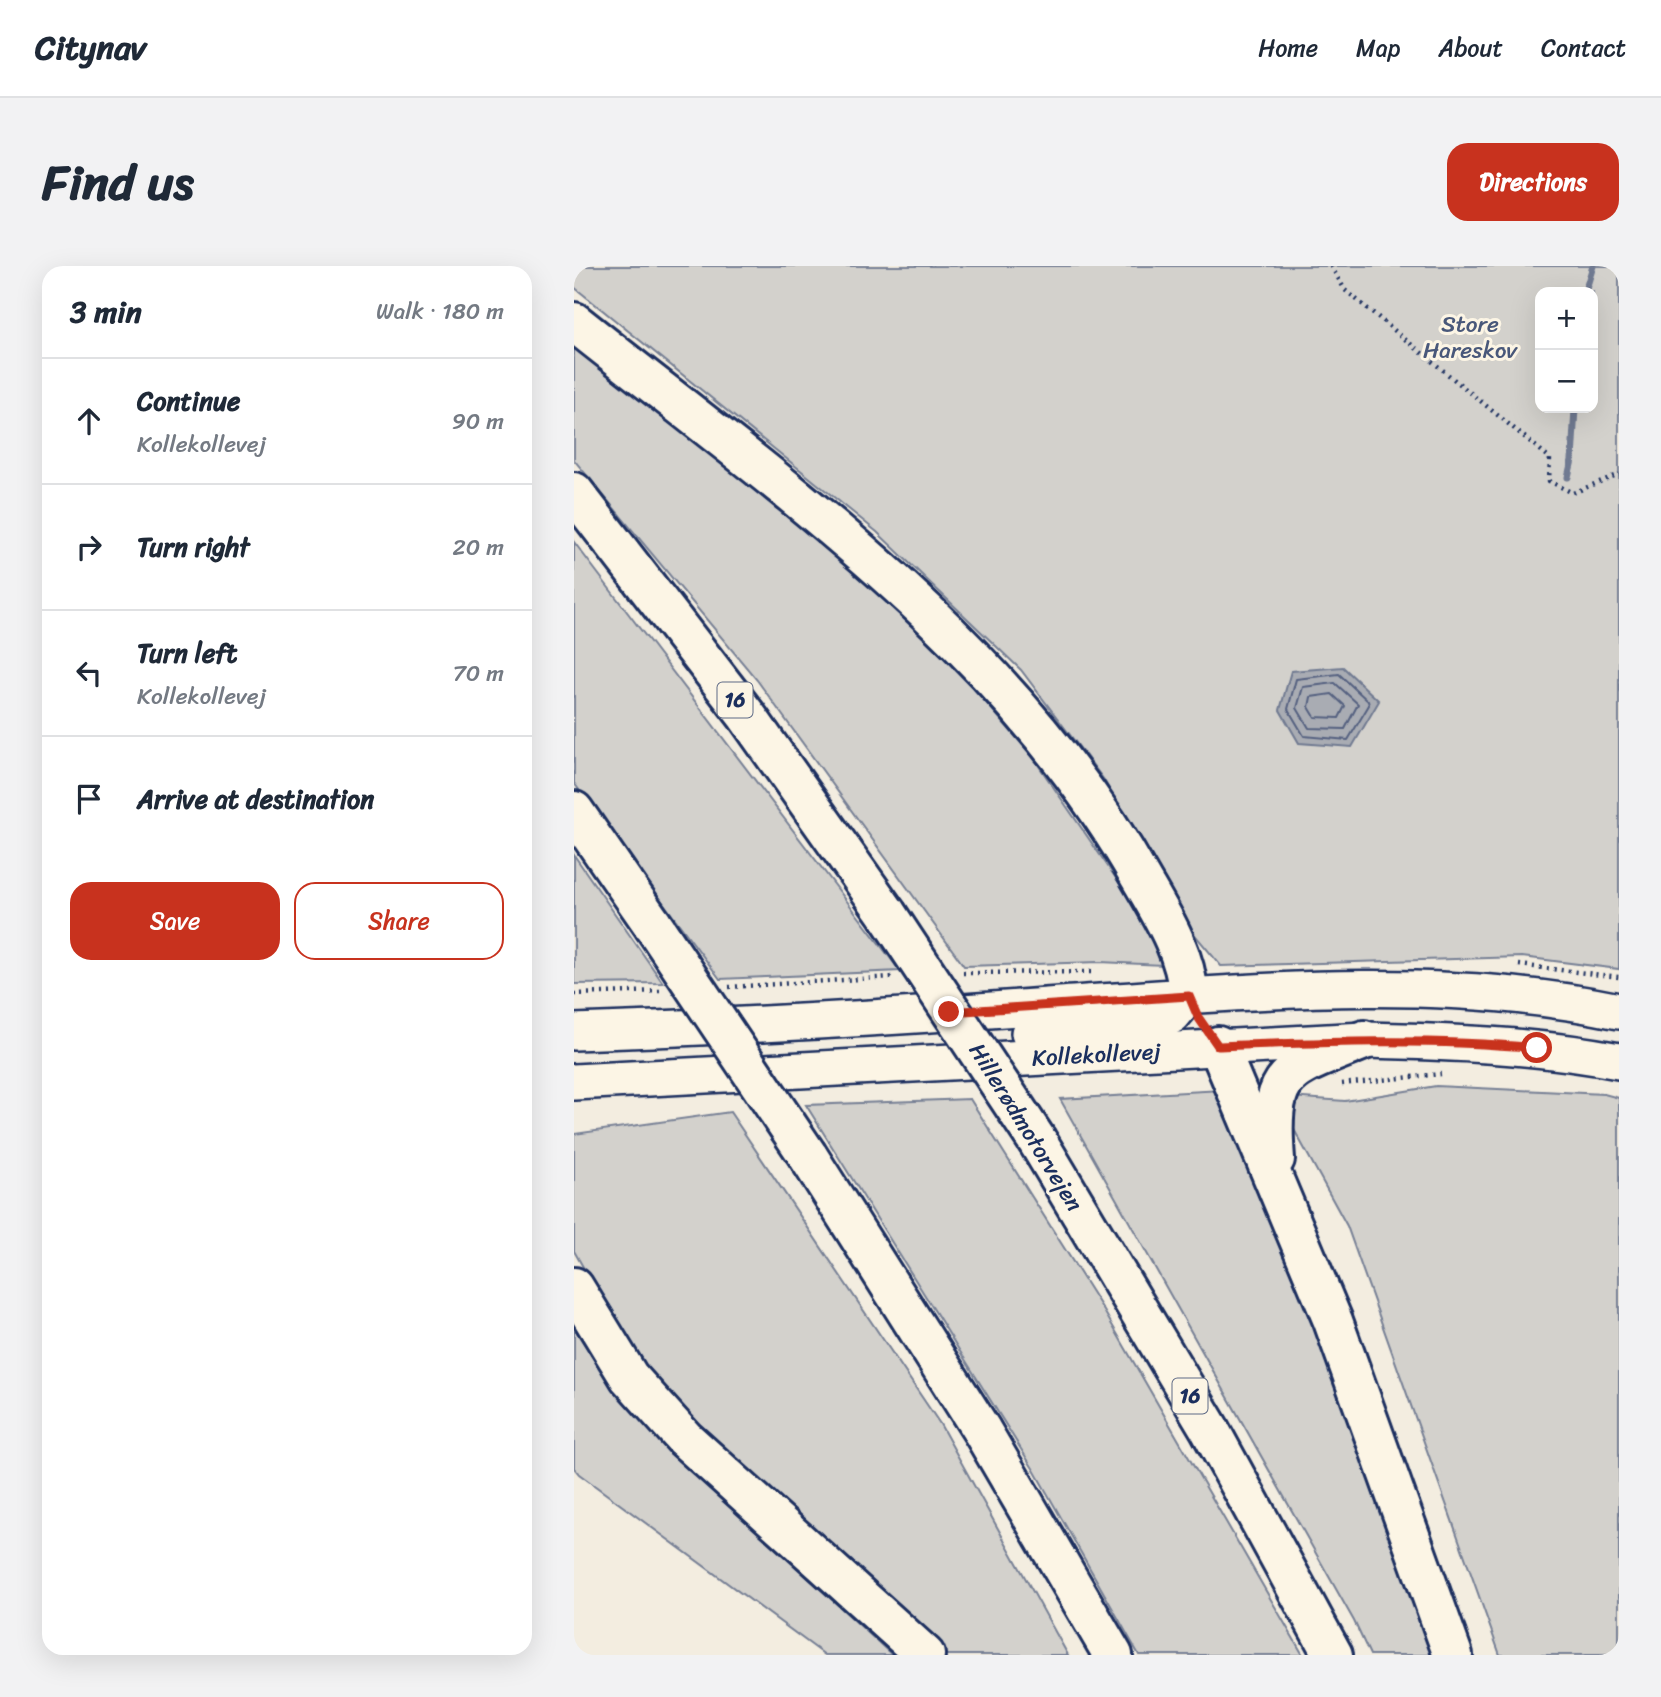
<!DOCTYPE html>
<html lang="en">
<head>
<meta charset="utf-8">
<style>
  body { margin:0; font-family:Sriracha,sans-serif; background:#f2f2f3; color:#1f2937 }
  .controls { position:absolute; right:21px; top:21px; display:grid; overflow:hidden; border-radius:14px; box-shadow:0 7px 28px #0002 }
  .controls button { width:63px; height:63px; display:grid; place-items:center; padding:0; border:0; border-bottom:2px solid #e0e1e3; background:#fff; color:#1f2937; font:35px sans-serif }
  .stop { position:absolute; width:21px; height:21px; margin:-16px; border:5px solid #c8321e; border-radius:50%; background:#fff }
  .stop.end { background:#c8321e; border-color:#fff; box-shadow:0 2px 7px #0008 }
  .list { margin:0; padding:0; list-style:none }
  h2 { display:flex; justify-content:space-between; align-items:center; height:91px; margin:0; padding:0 28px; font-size:30px }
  h2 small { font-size:23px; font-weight:400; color:#747a83 }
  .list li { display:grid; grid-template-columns:46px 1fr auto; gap:21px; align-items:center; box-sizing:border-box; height:126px; padding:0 28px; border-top:2px solid #e0e1e3 }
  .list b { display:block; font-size:26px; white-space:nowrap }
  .list p { margin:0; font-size:23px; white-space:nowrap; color:#747a83 }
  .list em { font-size:23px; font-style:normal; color:#747a83 }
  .actions { display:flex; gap:14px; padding:21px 28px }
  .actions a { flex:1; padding:16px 0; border:2px solid #c8321e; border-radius:21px; text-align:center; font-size:24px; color:#c8321e }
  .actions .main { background:#c8321e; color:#fff }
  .icon { flex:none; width:38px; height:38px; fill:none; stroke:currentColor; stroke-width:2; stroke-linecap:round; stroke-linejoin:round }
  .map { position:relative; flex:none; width:1045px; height:1389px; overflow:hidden; border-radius:21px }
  header { display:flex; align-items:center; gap:42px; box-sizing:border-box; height:98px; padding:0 35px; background:#fff; border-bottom:2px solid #e0e1e3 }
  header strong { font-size:33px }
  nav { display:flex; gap:38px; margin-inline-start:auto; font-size:24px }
  .intro { display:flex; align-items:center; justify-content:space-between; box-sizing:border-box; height:168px; padding:0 42px }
  h1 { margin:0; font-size:49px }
  .button { padding:18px 32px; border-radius:21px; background:#c8321e; color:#fff; font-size:24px; font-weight:700 }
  main { display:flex; gap:42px; padding:0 42px }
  aside { flex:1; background:#fff; border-radius:21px; box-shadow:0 7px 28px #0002 }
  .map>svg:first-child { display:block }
  .green { fill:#d3d1cc; stroke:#778095; stroke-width:2; fill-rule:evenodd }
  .water { fill:#a9acb3; stroke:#707a91; stroke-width:2 }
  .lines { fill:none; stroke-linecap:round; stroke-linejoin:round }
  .shore { stroke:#546180; stroke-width:2 }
  .stream { stroke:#707a91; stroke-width:7 }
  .secondary-casing { stroke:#1b2f5e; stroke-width:40 }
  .highway-casing { stroke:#1b2f5e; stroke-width:44 }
  .path { stroke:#1b2f5e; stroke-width:4.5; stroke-dasharray:2 5; stroke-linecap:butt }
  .secondary { stroke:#fcf5e5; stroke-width:35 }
  .highway { stroke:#fcf5e5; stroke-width:38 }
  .highway-bridge-casing { stroke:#1b2f5e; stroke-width:44; stroke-linecap:butt }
  .highway-bridge { stroke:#fcf5e5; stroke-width:38 }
  .route { stroke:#c8321e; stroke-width:9 }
  .labels { text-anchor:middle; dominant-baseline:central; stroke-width:6; stroke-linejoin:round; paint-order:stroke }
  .shield { fill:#fcf5e5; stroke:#5e6a86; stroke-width:2 }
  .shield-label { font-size:21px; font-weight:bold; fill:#1b2f5e }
  .park-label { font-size:23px; fill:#49587a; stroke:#fcf5e5 }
  .street-label { font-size:23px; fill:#1b2f5e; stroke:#fcf5e5 }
</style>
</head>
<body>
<header>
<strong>Citynav</strong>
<nav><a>Home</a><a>Map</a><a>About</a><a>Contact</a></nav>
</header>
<div class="intro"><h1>Find us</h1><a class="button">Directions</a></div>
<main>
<aside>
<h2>3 min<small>Walk · 180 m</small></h2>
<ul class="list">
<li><svg class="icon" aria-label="ahead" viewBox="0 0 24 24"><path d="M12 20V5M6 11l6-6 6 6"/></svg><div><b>Continue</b><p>Kollekollevej</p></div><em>90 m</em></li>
<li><svg class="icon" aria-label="right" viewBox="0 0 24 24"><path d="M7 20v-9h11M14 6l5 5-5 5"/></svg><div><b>Turn right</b></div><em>20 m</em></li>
<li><svg class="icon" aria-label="left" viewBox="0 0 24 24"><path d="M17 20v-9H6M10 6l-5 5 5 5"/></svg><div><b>Turn left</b><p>Kollekollevej</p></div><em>70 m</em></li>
<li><svg class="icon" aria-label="arrive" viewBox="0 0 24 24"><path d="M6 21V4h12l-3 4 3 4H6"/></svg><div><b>Arrive at destination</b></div></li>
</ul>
<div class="actions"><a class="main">Save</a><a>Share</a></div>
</aside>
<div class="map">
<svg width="1045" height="1389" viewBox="0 0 1045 1389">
  <rect width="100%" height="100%" fill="#f3ede0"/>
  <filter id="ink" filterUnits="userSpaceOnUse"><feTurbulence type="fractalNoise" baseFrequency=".0143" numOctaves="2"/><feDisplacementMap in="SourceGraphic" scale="14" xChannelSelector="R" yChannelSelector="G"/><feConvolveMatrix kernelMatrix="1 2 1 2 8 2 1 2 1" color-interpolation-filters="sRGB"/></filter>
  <g filter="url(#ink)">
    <!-- green -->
    <g class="green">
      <path d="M 0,0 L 1045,0 L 1045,703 L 948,691 L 647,700 L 606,651 L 530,514 L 447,404 L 303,266 L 0,21 ZM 966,26 L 1019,26 L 1019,142 L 966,142 Z"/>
      <polygon points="0,75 333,345 458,490 583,672 589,699 526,696 390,700 183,414 0,194"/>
      <polygon points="0,276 326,705 146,713 0,517"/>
      <polygon points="0,589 89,717 0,718"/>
      <polygon points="862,820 1030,828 1045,832 1045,1389 926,1389 773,960 717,858 716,831 771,835"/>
      <polygon points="648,824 874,1389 796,1389 780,1355 486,833"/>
      <polygon points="396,833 530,1045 729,1389 565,1389 460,1204 232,839"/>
      <polygon points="156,846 366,1158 494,1389 369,1389 132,1173 61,1093 0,985 0,868"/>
      <polygon points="0,1062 36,1118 102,1190 318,1389 251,1389 5,1208 0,1202"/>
    </g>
    <!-- water -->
    <polygon class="water" points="769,401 805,435 778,481 725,477 706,444 717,405"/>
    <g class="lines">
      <!-- shore -->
      <g class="shore">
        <polygon points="765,408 794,435 795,439 774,474 730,470 714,443 722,413"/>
        <polygon points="761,417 784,438 771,463 735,462 723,442 729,421"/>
        <polygon points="758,428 771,440 765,452 741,451 735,441 737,431"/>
      </g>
      <!-- stream -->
      <g class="stream">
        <polyline points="1011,26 1019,0"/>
        <polyline points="994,211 998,194 1001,142"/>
      </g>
      <defs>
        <g id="secondary">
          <path d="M 0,766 C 162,761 325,751 486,739 C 670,726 863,707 1045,745"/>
          <polyline points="455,767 585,757 599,749 615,730"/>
          <path id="s1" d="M 0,816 L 790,774 C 876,776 960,779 1045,795"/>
        </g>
        <g id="highway">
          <path d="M 0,56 C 207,221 435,377 567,613 C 589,651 611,685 615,730"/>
          <polyline points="0,226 173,450 313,648"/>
          <polyline points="0,545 79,659"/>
          <polyline points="644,780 759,1055 879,1389"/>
          <polyline points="464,876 635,1162 759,1389"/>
          <polyline points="234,890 408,1165 539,1389"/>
          <path d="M 701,893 C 694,801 713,806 790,774"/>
          <polyline points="0,1021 55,1111 110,1172 351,1389"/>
        </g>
      </defs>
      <!-- secondary casing -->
      <use href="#secondary" class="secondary-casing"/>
      <!-- highway casing -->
      <use href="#highway" class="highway-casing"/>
      <!-- path -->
      <g class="path">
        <polyline points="757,0 771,24 976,192 975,215 999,227 1045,208"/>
        <polyline points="945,699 1045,711"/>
        <polyline points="389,707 517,706"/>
        <polyline points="155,721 318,711"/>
        <polyline points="0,728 87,725"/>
        <polyline points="768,818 867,808"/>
      </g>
      <!-- secondary -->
      <use href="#secondary" class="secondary"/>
      <!-- highway -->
      <use href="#highway" class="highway"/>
      <defs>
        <g id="highway-bridge">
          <polyline points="313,648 464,876"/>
          <polyline points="79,659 234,890"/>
        </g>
      </defs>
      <!-- highway-bridge casing -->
      <use href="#highway-bridge" class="highway-bridge-casing"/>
      <!-- highway-bridge -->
      <use href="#highway-bridge" class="highway-bridge"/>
    </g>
  </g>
  <g class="lines" filter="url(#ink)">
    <!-- route -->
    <path class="route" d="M 375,746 L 615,730 L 624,751 L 644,780 C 751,776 856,772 963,782"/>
  </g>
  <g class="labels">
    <!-- shield labels -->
    <g class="shield">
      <rect x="143.5" y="416.5" width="35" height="35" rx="5"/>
      <rect x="598.5" y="1112.5" width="35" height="35" rx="5"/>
    </g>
    <g class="shield-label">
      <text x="161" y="434">16</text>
      <text x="616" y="1130">16</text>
    </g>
    <!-- park labels -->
    <g class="park-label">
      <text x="896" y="58">Store<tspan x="896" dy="26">Hareskov</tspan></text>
    </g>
    <!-- street labels -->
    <g class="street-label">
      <text stroke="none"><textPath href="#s1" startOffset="523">Kollekollevej</textPath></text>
      <text transform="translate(452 861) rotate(58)">Hillerødmotorvejen</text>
    </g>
  </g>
</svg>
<div class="controls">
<button>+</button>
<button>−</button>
</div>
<div class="stop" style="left:963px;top:782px"></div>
<div class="stop end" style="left:375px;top:746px"></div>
</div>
</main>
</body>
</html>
